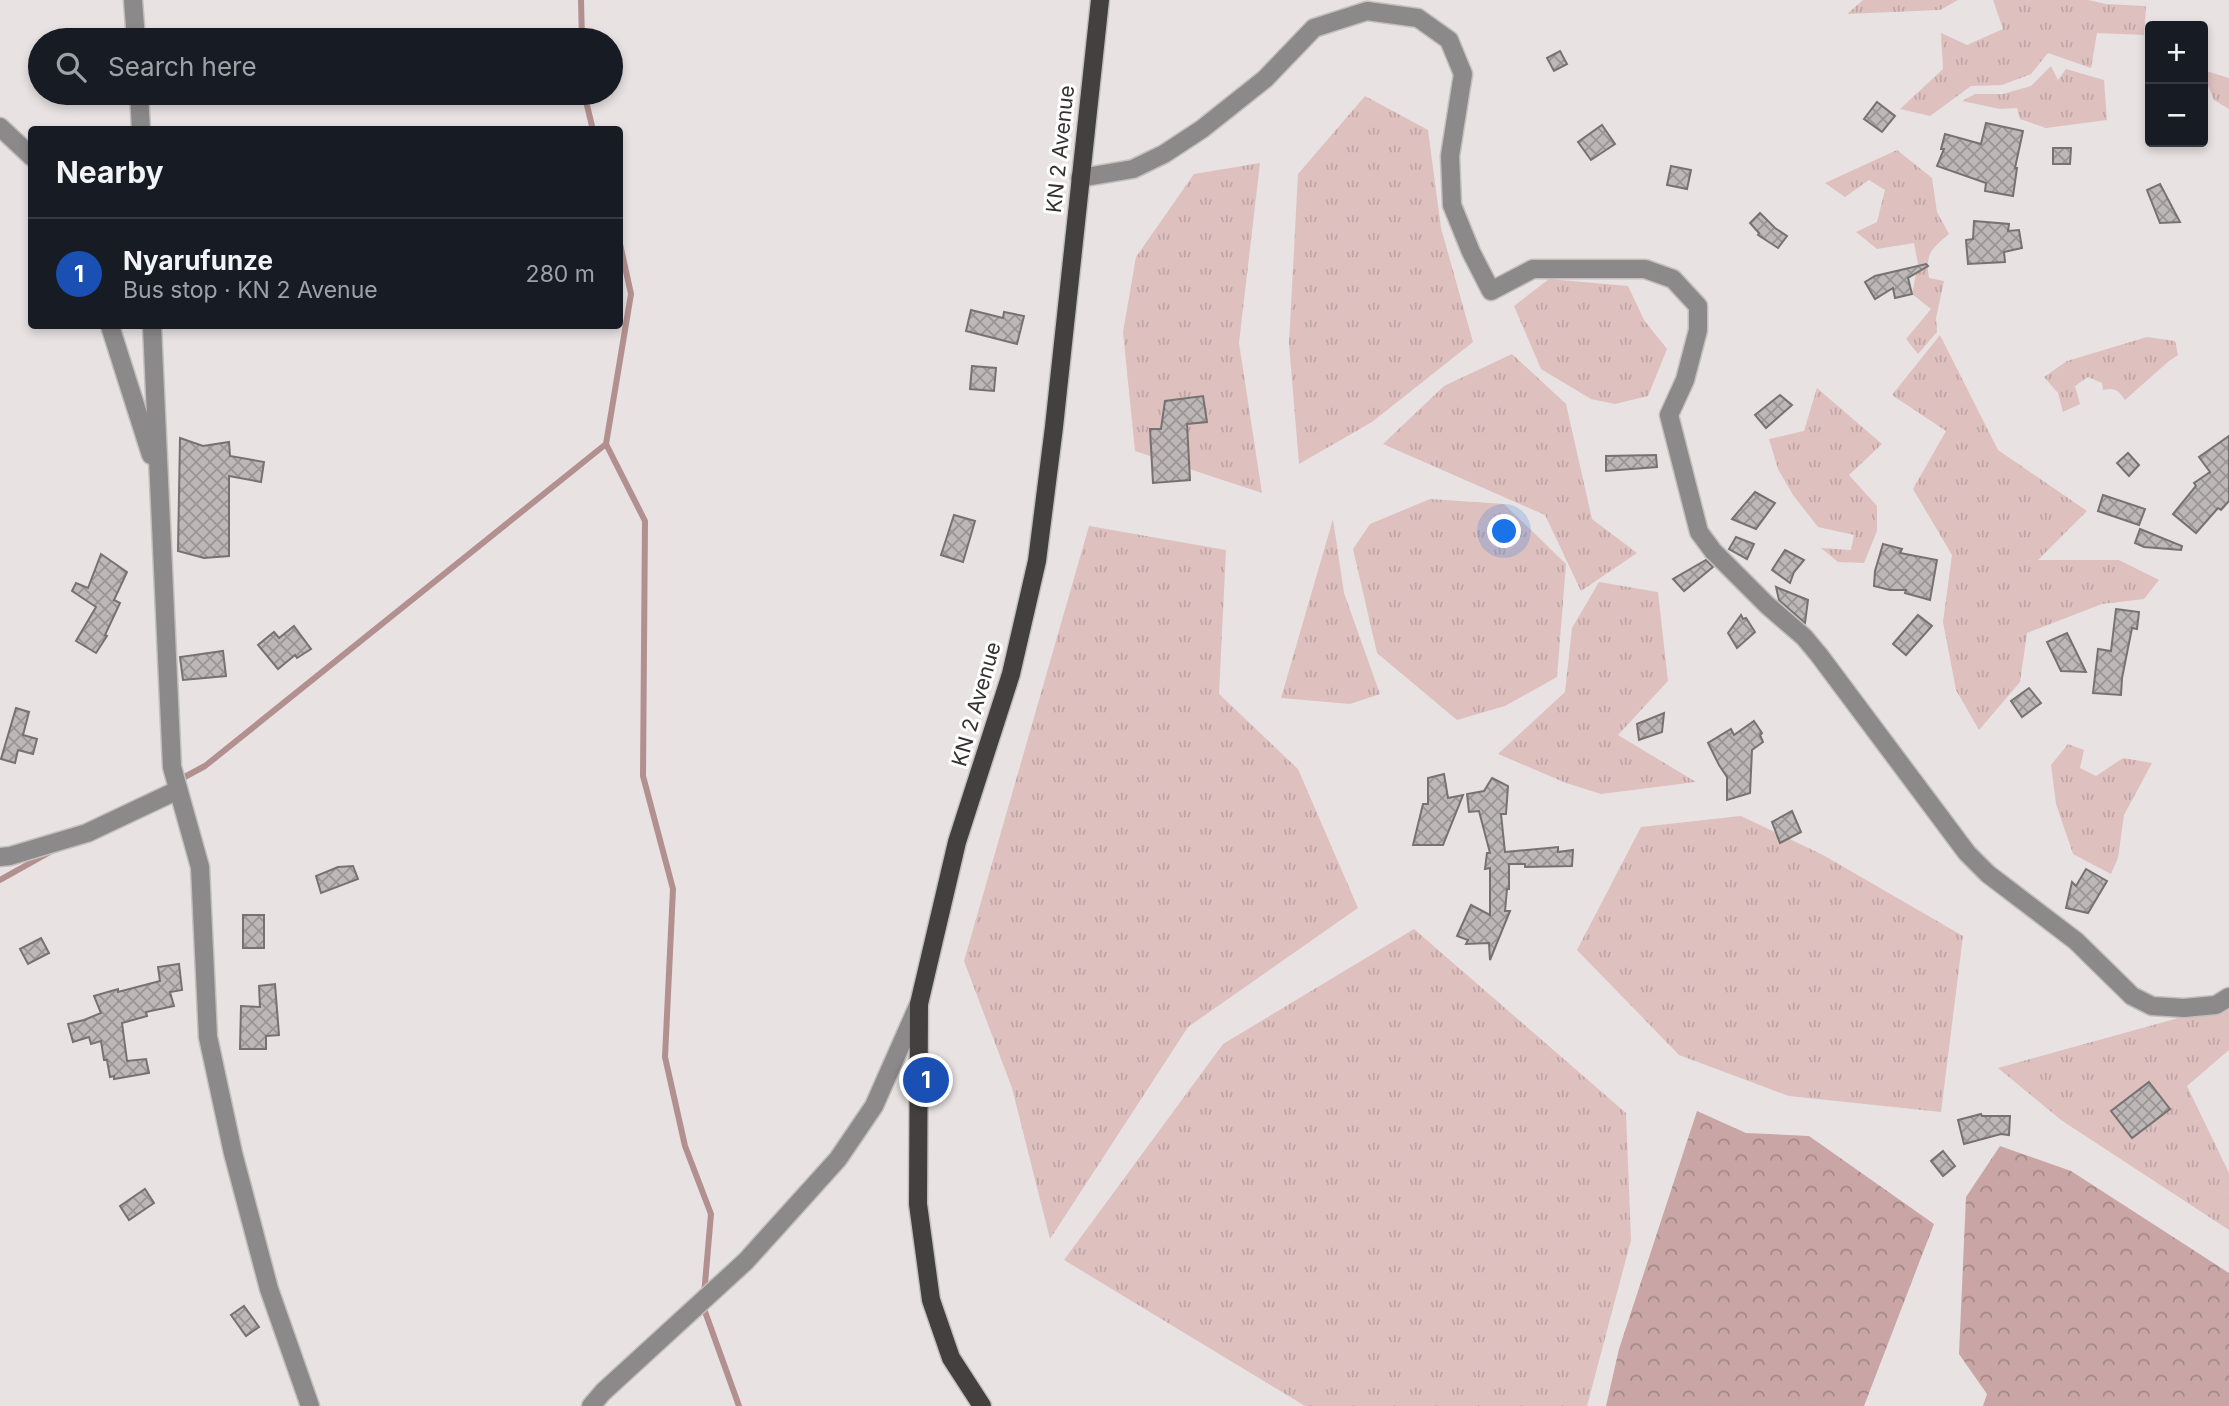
<!DOCTYPE html>
<html lang="en">
<head>
<meta charset="utf-8">
<style>
  body { margin:0; font-family:Inter,sans-serif; background:#20242c; color:#f1f3f6 }
  .controls { position:absolute; right:21px; top:21px; display:grid; overflow:hidden; border-radius:7px; box-shadow:0 4px 10px #0003 }
  .controls button { width:63px; height:63px; display:grid; place-items:center; padding:0; border:0; border-bottom:2px solid #363941; background:#171b24; color:#f1f3f6; font:35px sans-serif }
  .you { position:absolute; left:1505px; top:532px; width:24px; height:24px; margin:-18px; border:5px solid #fff; border-radius:50%; background:#1a73e8; box-shadow:0 0 0 10px #1a73e833 }
  .badge { display:grid; place-items:center; width:46px; height:46px; border-radius:50%; background:#458d90; color:#fff; font-size:23px; font-weight:700 }
  .pin { position:absolute; translate:-50% -50%; border:4px solid #fff; box-shadow:0 2px 7px #0006 }
  .list { margin:0; padding:0; list-style:none }
  h2 { display:flex; justify-content:space-between; align-items:center; height:91px; margin:0; padding:0 28px; font-size:30px }
  h2 small { font-size:23px; font-weight:400; color:#9ea1a6 }
  .list li { display:grid; grid-template-columns:46px 1fr auto; gap:21px; align-items:center; box-sizing:border-box; height:112px; padding:0 28px; border-top:2px solid #363941 }
  .list b { display:block; font-size:26px; white-space:nowrap }
  .list p { margin:0; font-size:23px; white-space:nowrap; color:#9ea1a6 }
  .list em { font-size:23px; font-style:normal; color:#9ea1a6 }
  .icon { flex:none; width:38px; height:38px; fill:none; stroke:currentColor; stroke-width:2; stroke-linecap:round; stroke-linejoin:round }
  .map { position:relative; flex:none; width:2229px; height:1406px; overflow:hidden }
  .search { position:absolute; background:#171b24; box-shadow:0 4px 10px #0003; left:28px; top:28px; width:595px; height:77px; display:flex; align-items:center; gap:18px; box-sizing:border-box; padding:0 24px; border-radius:38px; color:#9ea1a6; font-size:26px }
  .panel { position:absolute; background:#171b24; box-shadow:0 4px 10px #0003; left:28px; top:126px; width:595px; height:203px; border-radius:7px }
  .map>svg:first-child { display:block }
  .grass { fill:url(#grass-tufts) }
  .forest { fill:url(#forest-crowns) }
  .lines { fill:none; stroke-linecap:round; stroke-linejoin:round }
  .stream { stroke:#b2908f; stroke-width:6 }
  .building { fill:url(#building-cross-hatch); stroke:#777272; stroke-width:2 }
  .minor-casing { stroke:#c4bfbf; stroke-width:21 }
  .major-casing { stroke:#c4bfbf; stroke-width:21 }
  .minor { stroke:#8b8989; stroke-width:18 }
  .major { stroke:#444040; stroke-width:18 }
  .labels { text-anchor:middle; dominant-baseline:central; stroke-width:6; stroke-linejoin:round; paint-order:stroke }
  .street-label { font-size:21px; fill:#343131; stroke:#fff }
</style>
</head>
<body>
<div class="map">
<svg width="2229" height="1406" viewBox="0 0 2229 1406">
  <defs>
    <pattern id="grass-tufts" width="24" height="20" patternUnits="userSpaceOnUse" patternTransform="scale(1.75)"><rect width="24" height="20" fill="#dec0bf"/><path d="M3 7l-1-3M5 7V3M7 7l1-3M15 17l-1-3M17 17v-4M19 17l1-3" fill="none" stroke="#bfa5a5"/></pattern>
    <pattern id="forest-crowns" width="20" height="18" patternUnits="userSpaceOnUse" patternTransform="scale(1.75)"><rect width="20" height="18" fill="#c9a6a5"/><path d="M2 6a3 3 0 1 1 6 0M12 15a3 3 0 1 1 6 0" fill="none" stroke="#a48887"/></pattern>
    <pattern id="building-cross-hatch" width="8" height="8" patternUnits="userSpaceOnUse" patternTransform="scale(1.75)"><rect width="8" height="8" fill="#bdb7b7"/><path d="M0 0l8 8M0 8l8-8" fill="none" stroke="#9a9595"/></pattern>
  </defs>
  <rect width="100%" height="100%" fill="#e8e2e2"/>
  <!-- grass -->
  <g class="grass">
    <polygon points="1863,0 1958,0 1940,10 1847,14"/>
    <polygon points="1993,0 2088,0 2106,4 2146,6 2144,35 2097,33 2091,68 2048,53 2031,74 2002,85 1971,86 1930,116 1900,109 1943,69 1941,33 1967,45 2003,29"/>
    <polygon points="2051,66 2058,80 2066,69 2104,80 2107,120 2046,128 2020,119 2017,108 2000,109 1962,101 1975,94 2003,94 2031,86"/>
    <polygon points="2203,70 2229,78 2229,109 2214,100 2203,74"/>
    <polygon points="1365,96 1428,130 1441,228 1473,342 1372,422 1299,464 1289,344 1298,174"/>
    <path d="M 1897,150 L 1932,178 L 1937,212 L 1949,234 C 1931,249 1925,254 1929,278 L 1944,281 L 1936,318 L 1937,332 L 1918,354 L 1906,339 L 1931,309 L 1912,294 L 1918,264 L 1914,243 L 1877,249 L 1856,232 L 1877,222 L 1885,190 L 1869,180 L 1845,197 L 1825,183 Z"/>
    <polygon points="1260,163 1239,343 1262,493 1135,451 1123,332 1136,257 1194,174"/>
    <polygon points="1549,279 1628,286 1644,320 1667,349 1648,396 1615,404 1591,399 1541,369 1514,306"/>
    <polygon points="1940,335 1998,450 2087,511 2038,560 2119,560 2159,580 2144,599 2102,604 2027,633 2020,682 1979,730 1956,690 1943,622 1952,555 1913,489 1946,431 1892,395"/>
    <path d="M 2147,337 L 2175,341 L 2178,355 L 2169,361 L 2125,400 C 2119,390 2114,387 2103,390 L 2102,383 L 2088,377 L 2075,386 L 2080,404 L 2063,412 L 2058,393 L 2044,377 L 2067,361 Z"/>
    <polygon points="1512,354 1566,404 1592,519 1637,553 1581,591 1545,515 1383,444 1444,386"/>
    <polygon points="1817,388 1882,444 1849,475 1877,506 1877,531 1864,563 1838,562 1821,548 1851,550 1854,535 1818,527 1793,495 1778,469 1769,439 1804,431"/>
    <polygon points="1430,499 1504,504 1566,564 1557,677 1505,706 1457,720 1377,653 1353,549 1370,524"/>
    <polygon points="1333,519 1344,593 1380,694 1350,704 1281,698"/>
    <polygon points="1089,526 1226,550 1219,694 1298,769 1358,908 1188,1027 1050,1239 1012,1088 964,961"/>
    <polygon points="1599,582 1658,592 1668,681 1618,735 1696,782 1601,794 1566,783 1498,754 1565,692 1572,628"/>
    <polygon points="2068,744 2084,750 2080,768 2096,776 2123,758 2152,763 2124,815 2118,858 2111,874 2073,854 2056,804 2051,765"/>
    <polygon points="1741,816 1823,855 1963,936 1941,1112 1789,1096 1679,1055 1577,950 1641,827"/>
    <polygon points="1414,929 1626,1113 1631,1240 1587,1406 1305,1406 1064,1260 1223,1044"/>
    <polygon points="2229,1004 2229,1050 2187,1086 2229,1173 2229,1230 2061,1120 1998,1068"/>
  </g>
  <!-- forest -->
  <g class="forest">
    <polygon points="1697,1111 1746,1133 1809,1136 1934,1224 1864,1406 1606,1406 1619,1349"/>
    <polygon points="2000,1146 2071,1171 2229,1273 2229,1406 1983,1406 1987,1394 1959,1354 1966,1197"/>
  </g>
  <g class="lines">
    <!-- stream -->
    <g class="stream">
      <polyline points="581,0 582,40"/>
      <polyline points="584,93 593,130"/>
      <polyline points="606,444 645,521 643,776 673,889 665,1057 685,1146 711,1214 704,1295"/>
      <polyline points="179,780 205,766 606,444 631,294 620,244"/>
      <polyline points="0,880 50,852"/>
      <polyline points="703,1306 739,1406"/>
    </g>
  </g>
  <!-- building -->
  <g class="building">
    <polygon points="1560,51 1567,64 1554,71 1547,58"/>
    <polygon points="1877,102 1895,116 1882,132 1864,119"/>
    <polygon points="1986,123 2023,131 2015,168 2017,168 2013,196 1985,191 1986,183 1937,166 1944,149 1941,149 1945,134 1981,144"/>
    <polygon points="1602,125 1615,144 1591,160 1578,142"/>
    <polygon points="2053,148 2071,148 2070,164 2053,164"/>
    <polygon points="1671,166 1691,170 1687,189 1667,185"/>
    <polygon points="2160,184 2180,222 2160,223 2147,190"/>
    <polygon points="1760,213 1775,228 1787,236 1778,248 1758,235 1759,233 1750,223"/>
    <polygon points="1974,221 2009,224 2008,231 2019,230 2022,248 2004,252 2005,262 1968,264 1966,240 1973,239"/>
    <polygon points="1926,264 1928,266 1908,278 1912,294 1895,298 1893,288 1875,299 1865,282 1875,276"/>
    <polygon points="971,310 1003,318 1004,312 1024,316 1017,344 966,331"/>
    <polygon points="972,366 996,368 994,391 970,389"/>
    <polygon points="1780,395 1792,405 1766,428 1755,415"/>
    <polygon points="1203,396 1207,422 1187,424 1190,480 1153,483 1150,429 1161,429 1165,401"/>
    <polygon points="2229,436 2229,501 2221,510 2218,508 2196,533 2173,514 2196,486 2194,483 2210,472 2199,457"/>
    <polygon points="180,438 203,446 229,442 230,456 264,462 261,482 229,476 229,556 204,558 178,551"/>
    <polygon points="2128,453 2139,465 2129,476 2117,463"/>
    <polygon points="1656,455 1657,467 1606,471 1606,456"/>
    <polygon points="1755,492 1775,503 1756,529 1732,519"/>
    <polygon points="2103,495 2145,509 2139,525 2098,511"/>
    <polygon points="954,515 975,521 963,562 941,555"/>
    <polygon points="2140,529 2182,546 2181,550 2144,547 2135,543"/>
    <polygon points="1736,537 1754,544 1747,559 1729,549"/>
    <polygon points="1883,544 1902,549 1900,553 1937,560 1930,600 1905,593 1906,590 1890,590 1874,586 1875,571"/>
    <polygon points="1785,550 1804,560 1794,572 1790,583 1772,570"/>
    <polygon points="101,554 127,572 114,600 120,603 105,635 107,636 96,653 76,641 96,607 72,591 76,583 88,588"/>
    <polygon points="1706,560 1713,567 1684,591 1673,579"/>
    <polygon points="1776,587 1808,600 1805,623 1779,600"/>
    <polygon points="2116,609 2139,612 2137,629 2132,628 2122,678 2121,695 2093,693 2098,649 2111,651"/>
    <polygon points="1741,615 1743,619 1746,618 1755,632 1737,648 1728,633"/>
    <polygon points="1918,615 1932,626 1906,655 1893,644"/>
    <polygon points="294,626 311,649 297,658 295,655 278,669 258,645 274,632 279,638"/>
    <polygon points="2067,633 2086,672 2061,671 2047,642"/>
    <polygon points="223,651 226,676 183,680 180,657"/>
    <polygon points="2029,688 2041,703 2022,717 2011,701"/>
    <polygon points="16,708 29,712 23,735 37,739 33,754 18,750 15,763 1,759"/>
    <polygon points="1664,713 1662,732 1639,740 1637,724"/>
    <polygon points="1754,721 1762,733 1760,735 1763,742 1752,750 1750,793 1727,800 1727,777 1719,765 1708,743 1731,729 1734,735"/>
    <polygon points="1444,774 1448,798 1463,795 1443,845 1413,845 1423,804 1428,804 1428,778"/>
    <polygon points="1492,778 1508,786 1506,814 1501,814 1505,852 1558,847 1558,852 1573,850 1572,866 1525,867 1525,864 1509,864 1509,889 1507,889 1505,911 1510,911 1490,960 1489,943 1466,944 1468,940 1457,936 1471,905 1490,915 1490,868 1485,869 1487,853 1490,853 1479,811 1469,812 1467,794 1484,791"/>
    <polygon points="1792,811 1801,832 1780,843 1772,822"/>
    <polygon points="353,866 358,879 321,893 316,876 338,867"/>
    <polygon points="2086,869 2107,881 2088,913 2066,908 2072,882 2076,886"/>
    <rect x="243" y="915" width="21" height="33"/>
    <polygon points="41,938 49,953 28,964 20,949"/>
    <polygon points="179,964 182,990 170,992 174,1006 146,1012 147,1016 122,1023 127,1061 146,1059 149,1073 114,1079 114,1076 110,1077 107,1060 104,1060 101,1041 91,1044 89,1037 73,1042 68,1024 84,1020 101,1013 94,996 118,989 118,992 160,981 158,967"/>
    <polygon points="275,984 279,1035 266,1036 266,1049 240,1049 241,1006 260,1007 259,986"/>
    <polygon points="2149,1082 2170,1109 2132,1138 2111,1111"/>
    <polygon points="1981,1114 1982,1116 2010,1116 2009,1135 2001,1134 1964,1144 1958,1120"/>
    <polygon points="1943,1151 1955,1166 1943,1176 1931,1161"/>
    <polygon points="145,1189 154,1203 129,1220 120,1206"/>
    <polygon points="244,1306 259,1327 246,1336 231,1315"/>
  </g>
  <g class="lines">
    <defs>
      <g id="minor">
        <polyline points="133,0 136,40"/>
        <polyline points="139,93 141,130"/>
        <polyline points="0,127 32,157"/>
        <polyline points="1080,178 1133,169 1164,154 1202,129 1265,79 1314,28 1367,11 1418,18 1449,40 1463,74 1450,156 1452,205 1471,252 1491,291 1533,269 1645,269 1673,279 1698,306 1698,330 1685,380 1669,415 1699,532 1713,551 1767,605 1804,637 1819,655 1967,853 1988,874 2076,941 2132,996 2152,1006 2184,1008 2216,1005 2229,997"/>
        <polyline points="110,326 151,455"/>
        <polyline points="152,326 172,767 200,867 208,1037 233,1153 269,1289 310,1406"/>
        <polyline points="0,857 10,856 87,833 178,790"/>
        <polyline points="591,1406 603,1392 746,1261 838,1159 874,1106 919,1004"/>
      </g>
      <polyline id="major" points="982,1406 951,1358 931,1300 918,1204 919,1004 957,842 1011,674 1037,561 1054,427 1100,0"/>
    </defs>
    <!-- minor casing -->
    <use href="#minor" class="minor-casing"/>
    <!-- major casing -->
    <use href="#major" class="major-casing"/>
    <!-- minor -->
    <use href="#minor" class="minor"/>
    <!-- major -->
    <use href="#major" class="major"/>
  </g>
  <g class="labels">
    <!-- street labels -->
    <g class="street-label">
      <text transform="translate(1060 149) rotate(-84)">KN 2 Avenue</text>
      <text transform="translate(976 704) rotate(-74)">KN 2 Avenue</text>
    </g>
  </g>
</svg>
<div class="controls">
<button>+</button>
<button>−</button>
</div>
<div class="you"></div>
<div class="pin badge" style="left:926px;top:1080px;background:#1a4fb4">1</div>
<div class="search"><svg class="icon" aria-label="search" viewBox="0 0 24 24"><circle cx="10" cy="10" r="6"/><path d="M15 15l6 6"/></svg>Search here</div>
<section class="panel">
<h2>Nearby<small></small></h2>
<ul class="list">
<li><span class="badge" style="background:#1a4fb4">1</span><div><b>Nyarufunze</b><p>Bus stop · KN 2 Avenue</p></div><em>280 m</em></li>
</ul>
</section>
</div>
</body>
</html>
